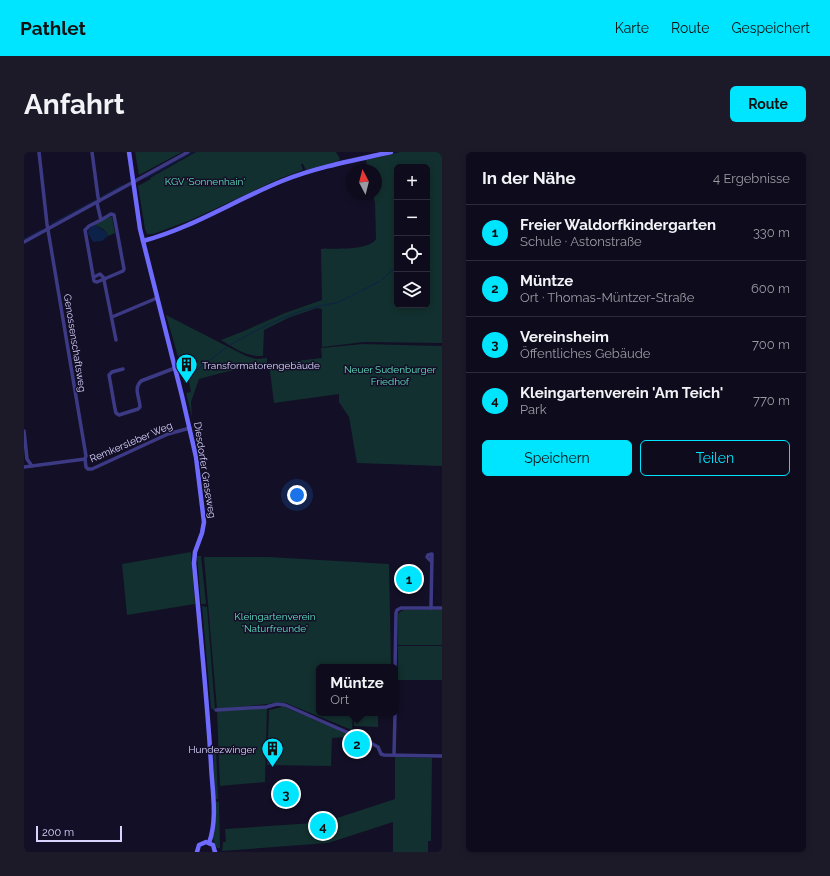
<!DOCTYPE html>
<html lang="de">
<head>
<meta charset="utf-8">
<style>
  body { margin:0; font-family:Raleway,sans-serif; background:#1c1929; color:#f1f3f6 }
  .controls { position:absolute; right:12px; top:12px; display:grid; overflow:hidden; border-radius:6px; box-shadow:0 2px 6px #0003 }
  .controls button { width:36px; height:36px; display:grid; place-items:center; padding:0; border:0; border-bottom:1px solid #2e2b3b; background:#0e0b1c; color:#f1f3f6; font:20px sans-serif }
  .compass { position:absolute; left:322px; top:12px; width:36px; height:36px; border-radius:50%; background:#0e0b1c; box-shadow:0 2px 6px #0003; rotate:353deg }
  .scale { position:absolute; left:12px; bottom:10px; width:86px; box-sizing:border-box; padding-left:4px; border:2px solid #d9d4ff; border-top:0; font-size:11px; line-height:14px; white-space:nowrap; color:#d9d4ff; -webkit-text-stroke:3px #130f26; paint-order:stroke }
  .you { position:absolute; left:273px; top:343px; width:14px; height:14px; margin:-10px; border:3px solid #fff; border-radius:50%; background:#1a73e8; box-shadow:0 0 0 6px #1a73e833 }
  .badge { display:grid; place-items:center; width:26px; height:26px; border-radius:50%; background:#00e5ff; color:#111; font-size:13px; font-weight:700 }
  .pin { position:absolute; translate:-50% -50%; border:2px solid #fff; box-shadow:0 1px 4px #0006 }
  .popup { position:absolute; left:292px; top:512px; width:82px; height:52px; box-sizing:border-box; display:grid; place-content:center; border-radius:6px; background:#0e0b1c; filter:drop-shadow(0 1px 3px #0005); font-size:13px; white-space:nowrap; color:#9b9ba3 }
  .popup b { font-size:15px; color:#f1f3f6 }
  .popup::after { content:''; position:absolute; left:50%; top:100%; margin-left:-8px; border:8px solid transparent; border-top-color:#0e0b1c }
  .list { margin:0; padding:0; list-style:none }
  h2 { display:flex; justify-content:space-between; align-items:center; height:52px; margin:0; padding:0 16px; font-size:17px }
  h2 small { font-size:13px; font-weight:400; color:#9b9ba3 }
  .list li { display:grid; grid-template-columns:26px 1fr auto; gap:12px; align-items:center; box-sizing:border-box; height:56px; padding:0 16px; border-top:1px solid #2e2b3b }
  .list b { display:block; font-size:15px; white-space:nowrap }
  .list p { margin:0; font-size:13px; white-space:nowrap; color:#9b9ba3 }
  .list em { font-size:13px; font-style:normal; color:#9b9ba3 }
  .actions { display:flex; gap:8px; padding:12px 16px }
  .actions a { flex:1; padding:9px 0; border:1px solid #00e5ff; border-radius:6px; text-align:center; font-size:14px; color:#00e5ff }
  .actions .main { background:#00e5ff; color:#111 }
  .icon { flex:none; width:22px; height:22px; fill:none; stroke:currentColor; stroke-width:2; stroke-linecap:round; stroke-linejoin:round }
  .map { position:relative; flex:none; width:418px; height:700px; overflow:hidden; border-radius:6px }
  header { display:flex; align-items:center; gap:24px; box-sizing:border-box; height:56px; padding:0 20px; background:#00e5ff; color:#111 }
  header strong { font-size:19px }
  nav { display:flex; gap:22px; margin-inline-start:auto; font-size:14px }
  .intro { display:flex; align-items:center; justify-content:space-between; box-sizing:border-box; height:96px; padding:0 24px }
  h1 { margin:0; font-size:28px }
  .button { padding:10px 18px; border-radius:6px; background:#00e5ff; color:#111; font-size:14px; font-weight:700 }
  main { display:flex; gap:24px; padding:0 24px }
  aside { flex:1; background:#0e0b1c; border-radius:6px; box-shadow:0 2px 6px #0003 }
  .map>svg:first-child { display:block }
  .green { fill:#12302f; fill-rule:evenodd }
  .water { fill:#0c2248 }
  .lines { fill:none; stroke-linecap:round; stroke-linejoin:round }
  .stream { stroke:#0c2248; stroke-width:1 }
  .minor { stroke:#3d3a85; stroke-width:3.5 }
  .secondary { stroke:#6f6bff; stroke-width:4.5 }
  .labels { text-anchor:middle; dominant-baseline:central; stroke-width:3; stroke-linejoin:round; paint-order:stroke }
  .park-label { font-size:10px; fill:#5fe0c0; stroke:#130f26 }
  .street-label { font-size:10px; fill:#d9d4ff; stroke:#130f26 }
  .poi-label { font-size:10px; fill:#d9d4ff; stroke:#130f26; text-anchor:start }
</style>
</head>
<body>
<header>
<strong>Pathlet</strong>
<nav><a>Karte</a><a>Route</a><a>Gespeichert</a></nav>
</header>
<div class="intro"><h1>Anfahrt</h1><a class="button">Route</a></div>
<main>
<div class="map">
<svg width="418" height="700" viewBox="0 0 418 700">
  <rect width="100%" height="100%" fill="#130f26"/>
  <!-- green -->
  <g class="green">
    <polygon points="111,0 158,0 115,23"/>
    <polygon points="172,0 312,0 316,7 314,9 282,18 279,12 277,12 279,18 257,26 167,68 129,82 123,82 121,77 114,34 127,27 126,26"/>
    <path d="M 376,0 L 418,0 L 418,191 L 340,190 L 298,195 L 298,157 L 293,156 L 264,166 L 240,178 L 239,204 C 223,205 210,196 197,188 L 220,179 L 261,161 L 298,148 L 297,97 C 310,96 345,99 352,87 L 351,51 L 349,42 L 352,42 L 352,18 L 344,18 L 342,8 ZM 373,15 L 403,15 L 403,153 L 373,153 Z"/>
    <path d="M 86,65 L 88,65 L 91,81 L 84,84 C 82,77 77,76 70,73 Z"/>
    <polygon points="142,163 222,204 232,207 243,206 243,211 197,221 175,227 167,250 168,265 162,241 167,240 165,230 160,231 159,222"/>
    <polygon points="339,192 418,194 418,314 333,311 325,265 315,250 315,242 250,251 245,212 298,206 297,196"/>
    <polygon points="167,400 171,452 103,463 98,412"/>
    <polygon points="173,404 177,404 182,452 177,452"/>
    <polygon points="180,405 245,405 365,412 367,515 295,515 295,561 329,561 328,578 262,551 253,550 244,552 193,557"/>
    <polygon points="178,454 183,455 191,557 190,558 187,556"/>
    <polygon points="380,458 418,458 418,493 374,493 374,462 376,460"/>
    <rect x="374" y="494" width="44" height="34"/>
    <polygon points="258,554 330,584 308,586 307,614 243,613 245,558 258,555"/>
    <polygon points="243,556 241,630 196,634 193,559"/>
    <polygon points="330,561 354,561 354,575 330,574"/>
    <polygon points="189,594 192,595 194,647 191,647"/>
    <polygon points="371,605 408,606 407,689 404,689 404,700 369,700 369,670 304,691 198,699 199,690 202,690 201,677 290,671 294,669 298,671 371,647"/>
    <polygon points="191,649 195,650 196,696 193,696 190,691 189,685 191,679"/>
  </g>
  <!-- water -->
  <polygon class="water" points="70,73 81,79 84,84 78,89 69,90 64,81 65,77"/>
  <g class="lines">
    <!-- stream -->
    <g class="stream">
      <polyline points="122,26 169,0"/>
      <polyline points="77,45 99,33"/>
      <polyline points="27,72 72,48"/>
      <polyline points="0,87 17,78"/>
      <polyline points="403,89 406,88"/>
      <polyline points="358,128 373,113"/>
      <polyline points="337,139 356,129"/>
      <polyline points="313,151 335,140"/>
      <path d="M 206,193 C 239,174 274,156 312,151"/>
      <polyline points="161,227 203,195"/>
    </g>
    <!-- minor -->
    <g class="minor">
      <polyline points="15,0 23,72 62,304 61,307 62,315 64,317 68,317 144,282 166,276"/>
      <polyline points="68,0 74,45 75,49"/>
      <polyline points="73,51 77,68 87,62 90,63 100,117 99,119 73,130 70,129 61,78 65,74 77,68"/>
      <polyline points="0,90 164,0"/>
      <polyline points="70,125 76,122 81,127"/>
      <polyline points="80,128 92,188"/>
      <polyline points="88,165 133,146"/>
      <path d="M 99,217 L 88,220 L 85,223 L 91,257 L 92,261 L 95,263 L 114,257 L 116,255 C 116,246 109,237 117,229 L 151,216"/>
      <polyline points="0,279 3,307 8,314"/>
      <polyline points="0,315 61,307"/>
      <polyline points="407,456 408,402 404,403 403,405 408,410"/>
      <polyline points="371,519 372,461 373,458 377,456 418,456"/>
      <polyline points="192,558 242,555 253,552 261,553 343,589 354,595 357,602 360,603 418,604"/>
      <polyline points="370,603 371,561"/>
    </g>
    <!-- secondary -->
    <g class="secondary">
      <path d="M 105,0 L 116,77 L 158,244 L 172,305 L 180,370 L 178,381 L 171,400 L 170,411 C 176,478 183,545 187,612 C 188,637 194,667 185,691"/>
      <path d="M 119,89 C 168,76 211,48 258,29 C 293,15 331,8 367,0"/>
      <polyline points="173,700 175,693 182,690 189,693 191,700"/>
    </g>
  </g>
  <!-- icons -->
  <defs>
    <symbol id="building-pin" viewBox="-11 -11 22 30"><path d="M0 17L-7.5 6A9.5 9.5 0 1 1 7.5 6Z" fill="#00e5ff" stroke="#130f26"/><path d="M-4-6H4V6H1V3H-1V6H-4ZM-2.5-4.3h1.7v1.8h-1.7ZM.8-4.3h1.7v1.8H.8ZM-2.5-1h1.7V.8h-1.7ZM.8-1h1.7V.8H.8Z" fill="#111"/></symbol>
  </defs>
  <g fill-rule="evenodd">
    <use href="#building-pin" x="150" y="200" width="25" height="34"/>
    <use href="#building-pin" x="236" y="584" width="25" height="34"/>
  </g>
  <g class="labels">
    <!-- park labels -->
    <g class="park-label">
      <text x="181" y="29">KGV 'Sonnenhain'</text>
      <text x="366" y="217">Neuer Sudenburger<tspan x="366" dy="12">Friedhof</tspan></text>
      <text x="251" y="464">Kleingartenverein<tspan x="251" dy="12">'Naturfreunde'</tspan></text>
    </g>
    <!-- street labels -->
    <g class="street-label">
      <text transform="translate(51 191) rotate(81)">Genossenschaftsweg</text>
      <text transform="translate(107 290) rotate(-23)">Remkersleber Weg</text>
      <text transform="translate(181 318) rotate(81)">Diesdorfer Graseweg</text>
    </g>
    <!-- poi labels -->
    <g class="poi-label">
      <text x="178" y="213">Transformatorengebäude</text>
      <text x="232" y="597" text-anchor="end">Hundezwinger</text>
    </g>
  </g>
</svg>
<div class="controls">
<button>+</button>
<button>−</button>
<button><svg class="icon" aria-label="locate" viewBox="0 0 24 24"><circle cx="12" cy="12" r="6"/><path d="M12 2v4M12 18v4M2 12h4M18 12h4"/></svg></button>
<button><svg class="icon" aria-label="layers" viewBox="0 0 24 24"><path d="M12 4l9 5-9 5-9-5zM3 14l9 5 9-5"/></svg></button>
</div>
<svg class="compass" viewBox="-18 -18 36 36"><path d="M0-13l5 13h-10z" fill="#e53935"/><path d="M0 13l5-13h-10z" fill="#9b9ba3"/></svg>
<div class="scale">200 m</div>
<div class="you"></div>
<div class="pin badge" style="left:385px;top:427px">1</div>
<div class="pin badge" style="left:333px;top:592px">2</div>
<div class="popup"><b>Müntze</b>Ort</div>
<div class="pin badge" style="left:262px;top:642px">3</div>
<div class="pin badge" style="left:299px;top:674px">4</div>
</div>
<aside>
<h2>In der Nähe<small>4 Ergebnisse</small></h2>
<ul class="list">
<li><span class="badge">1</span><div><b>Freier Waldorfkindergarten</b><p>Schule · Astonstraße</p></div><em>330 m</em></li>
<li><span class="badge">2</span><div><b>Müntze</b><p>Ort · Thomas-Müntzer-Straße</p></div><em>600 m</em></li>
<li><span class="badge">3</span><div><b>Vereinsheim</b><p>Öffentliches Gebäude</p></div><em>700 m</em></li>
<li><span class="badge">4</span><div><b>Kleingartenverein 'Am Teich'</b><p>Park</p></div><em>770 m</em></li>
</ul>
<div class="actions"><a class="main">Speichern</a><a>Teilen</a></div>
</aside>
</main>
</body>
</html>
